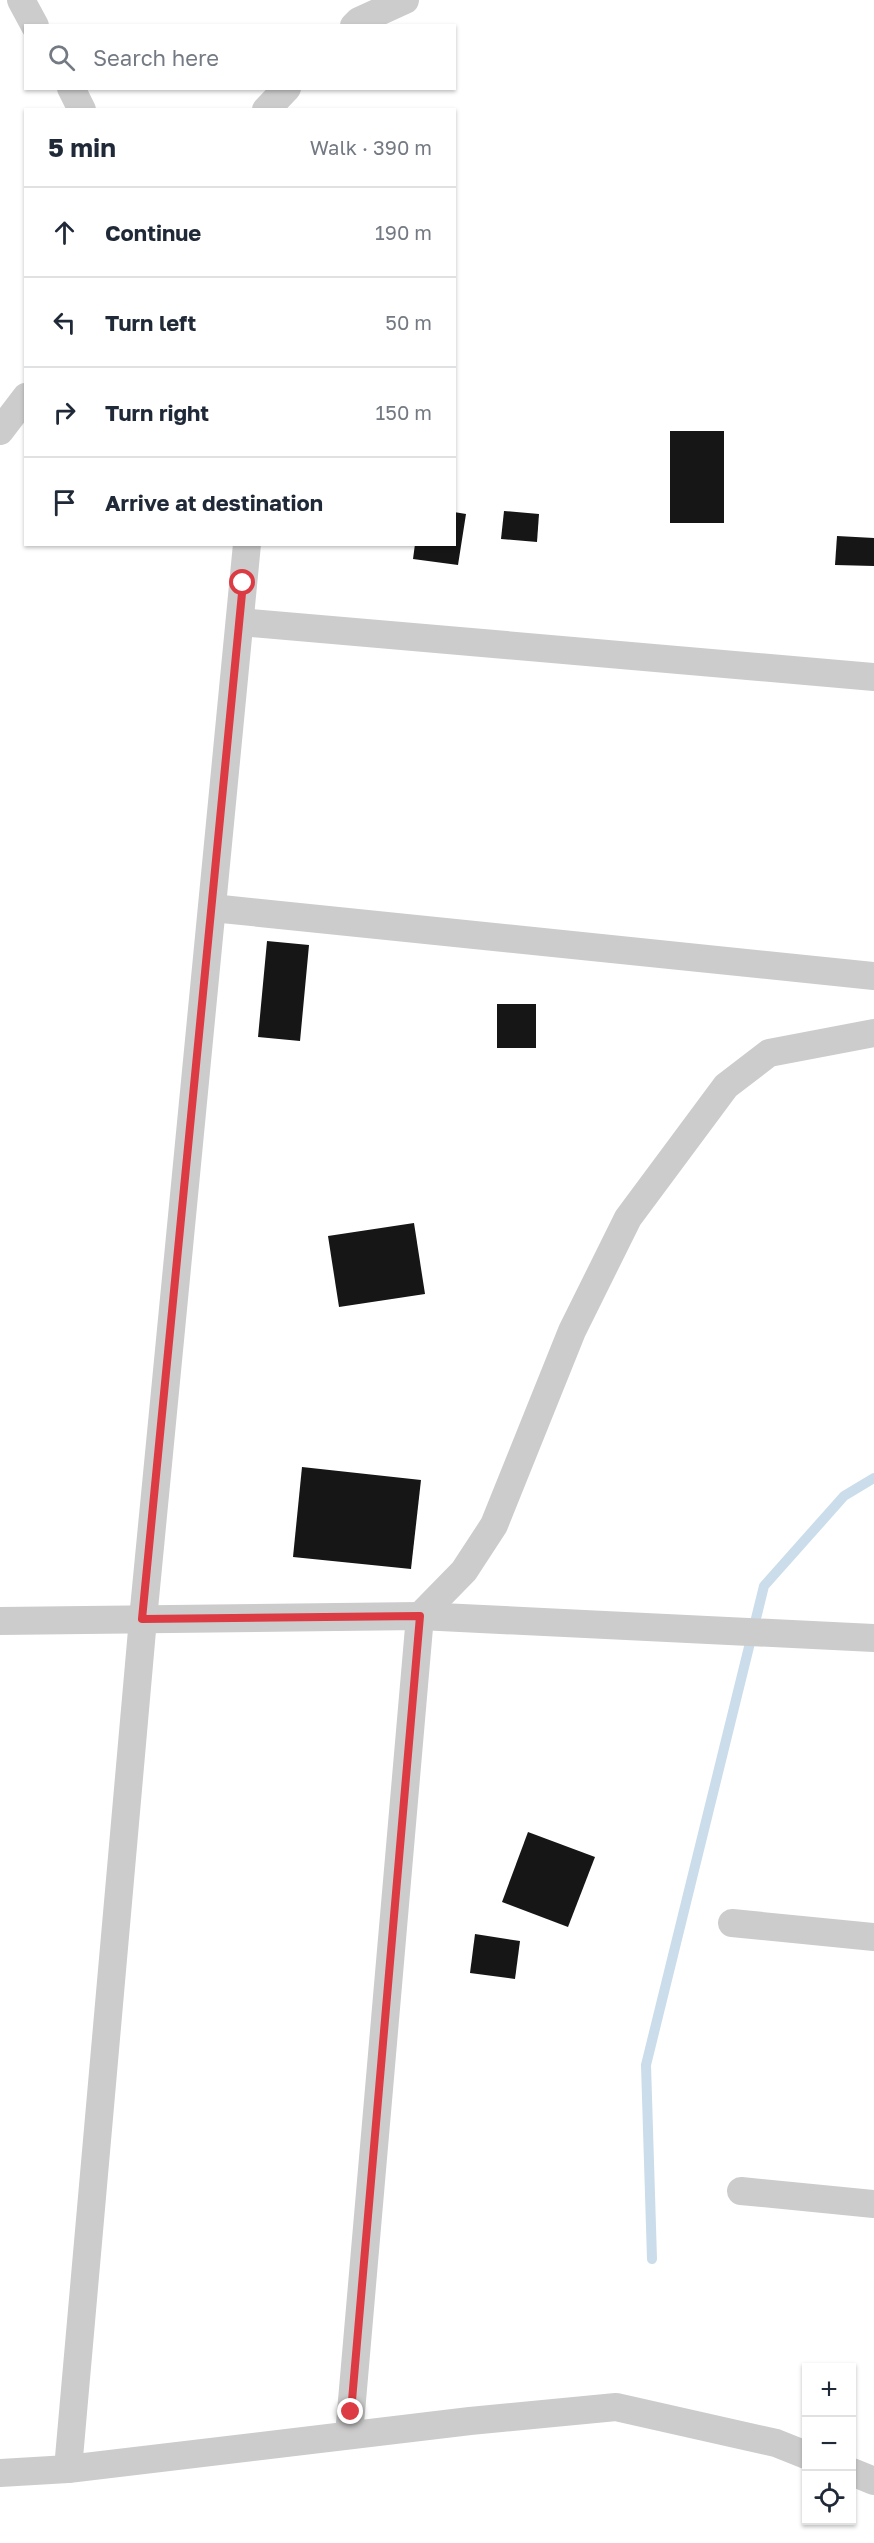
<!DOCTYPE html>
<html lang="en">
<head>
<meta charset="utf-8">
<style>
  body { margin:0; font-family:"Golos Text",sans-serif; background:#f6f6f7; color:#1f2937 }
  .controls { position:absolute; right:18px; bottom:18px; display:grid; overflow:hidden; border-radius:0px; box-shadow:0 2px 4px #0004 }
  .controls button { width:54px; height:54px; display:grid; place-items:center; padding:0; border:0; border-bottom:2px solid #e0e1e3; background:#fff; color:#1f2937; font:30px sans-serif }
  .stop { position:absolute; width:18px; height:18px; margin:-14px; border:4px solid #dc3b43; border-radius:50%; background:#fff }
  .stop.end { background:#dc3b43; border-color:#fff; box-shadow:0 2px 6px #0008 }
  .list { margin:0; padding:0; list-style:none }
  h2 { display:flex; justify-content:space-between; align-items:center; height:78px; margin:0; padding:0 24px; font-size:26px }
  h2 small { font-size:20px; font-weight:400; color:#747a83 }
  .list li { display:grid; grid-template-columns:39px 1fr auto; gap:18px; align-items:center; box-sizing:border-box; height:90px; padding:0 24px; border-top:2px solid #e0e1e3 }
  .list b { display:block; font-size:22px; white-space:nowrap }
  .list em { font-size:20px; font-style:normal; color:#747a83 }
  .icon { flex:none; width:33px; height:33px; fill:none; stroke:currentColor; stroke-width:2; stroke-linecap:round; stroke-linejoin:round }
  .map { position:relative; flex:none; width:874px; height:2543px; overflow:hidden }
  .search { position:absolute; background:#fff; box-shadow:0 2px 4px #0004; left:24px; top:24px; width:432px; height:66px; display:flex; align-items:center; gap:15px; box-sizing:border-box; padding:0 21px; border-radius:0px; color:#747a83; font-size:22px }
  .panel { position:absolute; background:#fff; box-shadow:0 2px 4px #0004; left:24px; top:108px; width:432px; height:438px; border-radius:0px }
  .map>svg:first-child { display:block }
  .lines { fill:none; stroke-linecap:round; stroke-linejoin:round }
  .stream { stroke:#cbddea; stroke-width:10 }
  .building { fill:#161616 }
  .street { stroke:#ccc; stroke-width:28 }
  .route { stroke:#dc3b43; stroke-width:8 }
</style>
</head>
<body>
<div class="map">
<svg width="874" height="2543" viewBox="0 0 874 2543">
  <rect width="100%" height="100%" fill="#fff"/>
  <g class="lines">
    <!-- stream -->
    <polyline class="stream" points="652,2259 646,2065 764,1586 844,1496 874,1478"/>
  </g>
  <!-- building -->
  <g class="building">
    <rect x="670" y="431" width="54" height="92"/>
    <polygon points="504,511 539,514 537,542 501,539"/>
    <polygon points="454,512 466,514 458,565 413,559 415,544 454,544"/>
    <polygon points="837,536 874,538 874,566 835,565"/>
    <polygon points="267,941 309,945 300,1041 258,1037"/>
    <rect x="497" y="1004" width="39" height="44"/>
    <polygon points="414,1223 425,1294 339,1307 328,1236"/>
    <polygon points="302,1467 421,1480 411,1569 293,1557"/>
    <polygon points="528,1832 595,1857 568,1927 502,1902"/>
    <polygon points="475,1934 520,1941 515,1979 470,1973"/>
  </g>
  <g class="lines">
    <!-- street -->
    <g class="street">
      <polyline points="21,0 35,26"/>
      <polyline points="354,26 359,21 405,0"/>
      <polyline points="71,88 82,110"/>
      <polyline points="266,110 287,88"/>
      <polyline points="0,431 26,397"/>
      <polyline points="240,622 874,677"/>
      <polyline points="212,908 874,976"/>
      <polyline points="0,1621 420,1616 874,1638"/>
      <polyline points="732,1923 874,1937"/>
      <polyline points="741,2191 874,2204"/>
      <polyline points="349,2435 420,1616 464,1571 494,1525 572,1331 628,1218 726,1086 769,1053 874,1033"/>
      <polyline points="68,2469 143,1619 247,544"/>
      <polyline points="852,2472 874,2481"/>
      <polyline points="0,2473 68,2469 470,2421 616,2407 776,2443 806,2455"/>
    </g>
  </g>
  <g class="lines">
    <!-- route -->
    <polyline class="route" points="243,583 142,1619 420,1616 351,2412"/>
  </g>
</svg>
<div class="controls">
<button>+</button>
<button>−</button>
<button><svg class="icon" aria-label="locate" viewBox="0 0 24 24"><circle cx="12" cy="12" r="6"/><path d="M12 2v4M12 18v4M2 12h4M18 12h4"/></svg></button>
</div>
<div class="stop" style="left:243px;top:583px"></div>
<div class="stop end" style="left:351px;top:2412px"></div>
<div class="search"><svg class="icon" aria-label="search" viewBox="0 0 24 24"><circle cx="10" cy="10" r="6"/><path d="M15 15l6 6"/></svg>Search here</div>
<section class="panel">
<h2>5 min<small>Walk · 390 m</small></h2>
<ul class="list">
<li><svg class="icon" aria-label="ahead" viewBox="0 0 24 24"><path d="M12 20V5M6 11l6-6 6 6"/></svg><div><b>Continue</b></div><em>190 m</em></li>
<li><svg class="icon" aria-label="left" viewBox="0 0 24 24"><path d="M17 20v-9H6M10 6l-5 5 5 5"/></svg><div><b>Turn left</b></div><em>50 m</em></li>
<li><svg class="icon" aria-label="right" viewBox="0 0 24 24"><path d="M7 20v-9h11M14 6l5 5-5 5"/></svg><div><b>Turn right</b></div><em>150 m</em></li>
<li><svg class="icon" aria-label="arrive" viewBox="0 0 24 24"><path d="M6 21V4h12l-3 4 3 4H6"/></svg><div><b>Arrive at destination</b></div></li>
</ul>
</section>
</div>
</body>
</html>
